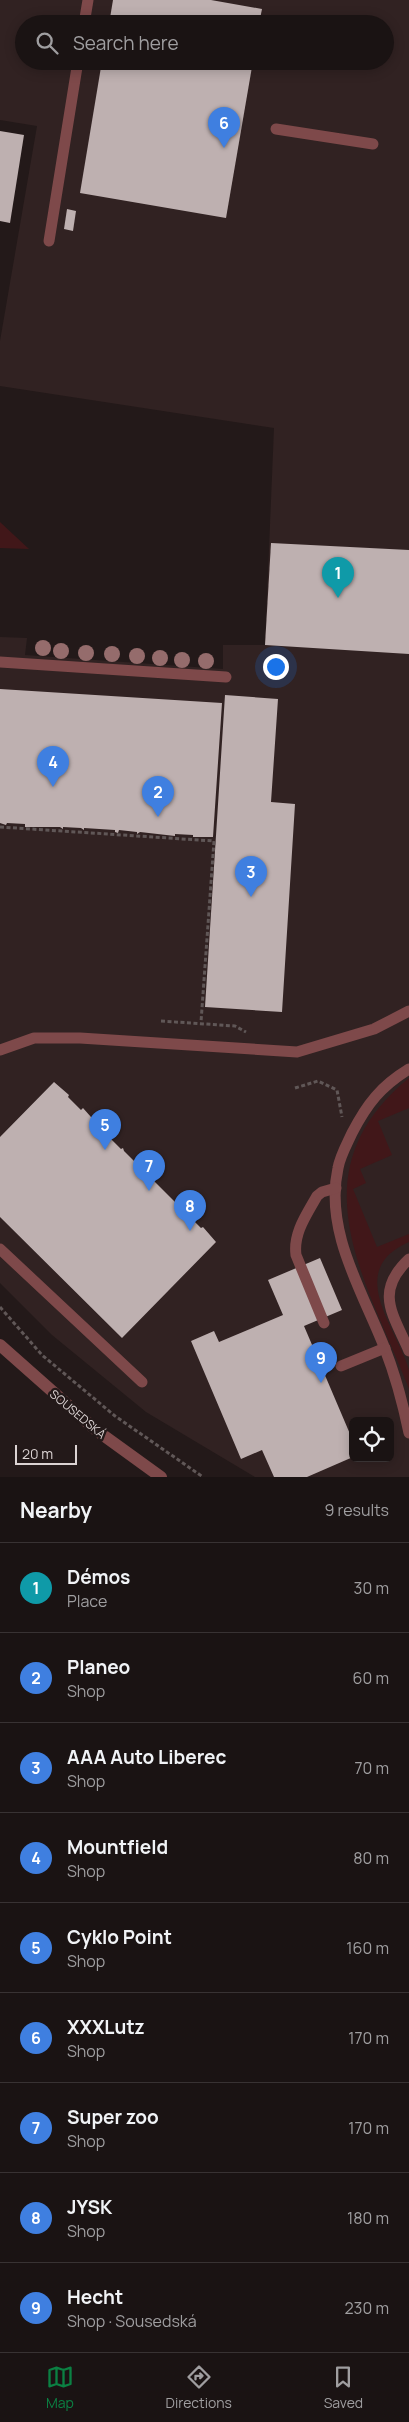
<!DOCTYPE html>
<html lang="en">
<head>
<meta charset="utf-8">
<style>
  body { margin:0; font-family:Manrope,sans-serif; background:#231c1c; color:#f1f3f6 }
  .controls { position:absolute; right:15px; bottom:15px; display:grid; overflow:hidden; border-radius:8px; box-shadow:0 2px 12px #0003 }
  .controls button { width:45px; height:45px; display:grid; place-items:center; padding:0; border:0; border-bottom:1px solid #383233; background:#1a1313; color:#f1f3f6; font:25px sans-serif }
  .scale { position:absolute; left:15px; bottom:12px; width:62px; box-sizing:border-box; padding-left:5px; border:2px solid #dbd3d3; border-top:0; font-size:14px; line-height:18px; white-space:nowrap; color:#dbd3d3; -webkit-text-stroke:4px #231919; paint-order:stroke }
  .you { position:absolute; left:275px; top:666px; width:18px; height:18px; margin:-12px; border:4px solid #fff; border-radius:50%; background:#1a73e8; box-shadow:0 0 0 8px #1a73e833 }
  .badge { display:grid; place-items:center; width:32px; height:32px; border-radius:50%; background:#0b8043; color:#fff; font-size:16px; font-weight:700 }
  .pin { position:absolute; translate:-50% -41px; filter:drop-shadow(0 1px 2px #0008) }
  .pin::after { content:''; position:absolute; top:26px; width:18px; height:15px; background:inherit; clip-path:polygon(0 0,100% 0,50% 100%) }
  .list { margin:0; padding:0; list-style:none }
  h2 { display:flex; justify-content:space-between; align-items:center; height:65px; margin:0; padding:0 20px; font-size:21px }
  h2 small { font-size:16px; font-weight:400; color:#9f9ea0 }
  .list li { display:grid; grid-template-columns:32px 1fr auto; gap:15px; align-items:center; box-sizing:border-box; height:90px; padding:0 20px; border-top:1px solid #383233 }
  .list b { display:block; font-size:19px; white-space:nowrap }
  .list p { margin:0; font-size:16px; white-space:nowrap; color:#9f9ea0 }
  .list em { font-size:16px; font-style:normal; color:#9f9ea0 }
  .icon { flex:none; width:28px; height:28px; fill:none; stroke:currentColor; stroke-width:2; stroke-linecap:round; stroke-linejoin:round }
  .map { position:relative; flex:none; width:409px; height:1477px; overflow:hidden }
  .search { position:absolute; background:#1a1313; box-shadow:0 2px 12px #0003; left:15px; right:15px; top:15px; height:55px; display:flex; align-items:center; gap:12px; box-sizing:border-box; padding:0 18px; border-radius:28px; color:#9f9ea0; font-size:19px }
  .sheet { height:875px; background:#1a1313 }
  nav { display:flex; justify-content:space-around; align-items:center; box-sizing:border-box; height:70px; border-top:1px solid #383233; background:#1a1313; font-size:14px; color:#9f9ea0 }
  nav a { display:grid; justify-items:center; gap:2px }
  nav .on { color:#0b8043 }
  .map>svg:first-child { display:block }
  .built { fill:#312222; fill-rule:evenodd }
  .green { fill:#411719 }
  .building { fill:#beb0b0 }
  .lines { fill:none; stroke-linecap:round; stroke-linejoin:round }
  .path { stroke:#605757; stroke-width:3; stroke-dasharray:4 2.5; stroke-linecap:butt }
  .service { stroke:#7e494a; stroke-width:11 }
  .minor { stroke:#7e494a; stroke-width:12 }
  .tree { fill:#956c6c }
  .labels { text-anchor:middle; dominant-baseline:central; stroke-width:5; stroke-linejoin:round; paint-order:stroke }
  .street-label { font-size:12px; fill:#dbd3d3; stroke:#231919 }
</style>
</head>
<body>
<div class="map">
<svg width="409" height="1477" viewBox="0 0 409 1477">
  <rect width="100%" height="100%" fill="#231919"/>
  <!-- built -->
  <path class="built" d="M 0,0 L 409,0 L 409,1477 L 255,1477 L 146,1412 L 52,1335 L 0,1283 L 0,637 L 27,638 L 25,655 L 223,669 L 223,645 L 265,645 L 274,428 L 0,386 L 0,341 L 37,126 L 0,120 ZM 24,24 L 385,24 L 385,61 L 24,61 ZM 353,1421 L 390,1421 L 390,1458 L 353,1458 Z"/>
  <!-- green -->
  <g class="green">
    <polygon points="0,522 29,549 0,548"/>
    <path d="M 409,1078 L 409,1108 L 378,1121 L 392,1155 L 360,1169 L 366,1183 L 353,1189 L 377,1247 L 409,1234 L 409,1242 C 344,1270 397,1328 409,1370 C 409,1376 409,1383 409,1389 C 367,1280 293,1173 409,1078 Z"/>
  </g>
  <!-- building -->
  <g class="building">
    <polygon points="113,0 211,0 262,9 259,24 109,24"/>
    <polygon points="102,61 253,61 226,218 80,193"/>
    <polygon points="0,131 24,135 10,223 0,221"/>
    <polygon points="67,209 76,211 73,231 64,229"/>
    <polygon points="271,543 409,550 409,654 265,645"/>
    <polygon points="0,689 222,703 213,837 193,837 193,835 175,834 175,836 140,832 137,834 137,832 119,830 118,833 115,832 115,830 84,828 84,830 81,828 63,827 63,829 60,827 25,827 25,824 7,823 6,825 0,823"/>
    <polygon points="225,695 278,699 271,802 295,804 282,1012 205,1007"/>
    <polygon points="54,1082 69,1095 68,1097 81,1110 83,1108 106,1134 110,1135 108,1136 121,1149 123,1148 124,1151 186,1213 188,1211 190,1214 188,1215 201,1228 203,1227 216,1242 122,1338 0,1217 0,1137"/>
    <polygon points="320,1258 342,1310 304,1326 353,1441 353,1457 307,1477 274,1477 262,1450 241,1459 191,1341 214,1331 219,1342 283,1315 268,1280"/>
  </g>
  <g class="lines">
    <!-- path -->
    <g class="path">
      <polyline points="0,827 214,841 201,1022"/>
      <polyline points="161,1021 235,1026 246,1032"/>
      <polyline points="295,1088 318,1081 337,1090 342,1117"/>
      <polyline points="0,1307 42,1355 115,1416 203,1477"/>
    </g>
    <!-- service -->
    <g class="service">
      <polyline points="84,24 88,0"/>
      <polyline points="276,129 373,144"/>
      <polyline points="49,241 78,61"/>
      <polyline points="0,662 226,677"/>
      <polyline points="0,1050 34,1038 80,1038 297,1052 374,1029 409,1011"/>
      <path d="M 409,1069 C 381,1086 367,1104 352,1133 C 347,1144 340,1156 338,1168 C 324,1232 363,1292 385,1349 C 396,1377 403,1404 409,1433"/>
      <polyline points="0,1249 142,1382"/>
      <path d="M 409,1259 C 374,1292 393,1314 409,1351"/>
      <path d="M 324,1323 L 296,1255 C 293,1233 307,1214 317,1196 L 322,1192 L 336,1188"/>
      <polyline points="341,1366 385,1348"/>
    </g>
    <!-- minor -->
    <polyline class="minor" points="0,1345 96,1430 161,1477"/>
  </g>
  <!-- trees -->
  <g class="tree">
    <circle cx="43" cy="648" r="8"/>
    <circle cx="61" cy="651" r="8"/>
    <circle cx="86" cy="653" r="8"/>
    <circle cx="112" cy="654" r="8"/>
    <circle cx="137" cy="656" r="8"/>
    <circle cx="160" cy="658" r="8"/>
    <circle cx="182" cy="660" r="8"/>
    <circle cx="206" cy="661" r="8"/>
  </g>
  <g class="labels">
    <!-- street labels -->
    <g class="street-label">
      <text transform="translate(78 1414) rotate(40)">SOUSEDSKÁ</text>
    </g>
  </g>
</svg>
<div class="controls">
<button><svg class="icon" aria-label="locate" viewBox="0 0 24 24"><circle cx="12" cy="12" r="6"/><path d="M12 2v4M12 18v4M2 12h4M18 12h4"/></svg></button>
</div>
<div class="scale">20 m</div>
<div class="you"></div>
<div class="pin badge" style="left:338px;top:598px;background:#0f9aa8">1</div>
<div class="pin badge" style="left:158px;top:817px;background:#3f7fe0">2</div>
<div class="pin badge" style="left:251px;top:897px;background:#3f7fe0">3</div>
<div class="pin badge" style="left:53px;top:787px;background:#3f7fe0">4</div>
<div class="pin badge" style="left:105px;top:1150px;background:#3f7fe0">5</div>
<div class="pin badge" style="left:224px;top:148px;background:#3f7fe0">6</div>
<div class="pin badge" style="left:149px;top:1191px;background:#3f7fe0">7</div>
<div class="pin badge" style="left:190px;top:1231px;background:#3f7fe0">8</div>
<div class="pin badge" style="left:321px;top:1383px;background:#3f7fe0">9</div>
<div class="search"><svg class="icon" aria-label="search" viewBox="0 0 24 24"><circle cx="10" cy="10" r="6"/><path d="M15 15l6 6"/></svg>Search here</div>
</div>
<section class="sheet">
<h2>Nearby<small>9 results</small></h2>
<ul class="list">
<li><span class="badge" style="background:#0f9aa8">1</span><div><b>Démos</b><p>Place</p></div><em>30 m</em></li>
<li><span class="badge" style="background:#3f7fe0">2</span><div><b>Planeo</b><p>Shop</p></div><em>60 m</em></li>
<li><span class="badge" style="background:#3f7fe0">3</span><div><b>AAA Auto Liberec</b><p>Shop</p></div><em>70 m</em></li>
<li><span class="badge" style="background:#3f7fe0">4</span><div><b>Mountfield</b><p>Shop</p></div><em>80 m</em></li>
<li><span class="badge" style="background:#3f7fe0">5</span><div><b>Cyklo Point</b><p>Shop</p></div><em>160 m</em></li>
<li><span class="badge" style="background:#3f7fe0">6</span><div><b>XXXLutz</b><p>Shop</p></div><em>170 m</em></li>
<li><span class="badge" style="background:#3f7fe0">7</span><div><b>Super zoo</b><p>Shop</p></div><em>170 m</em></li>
<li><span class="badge" style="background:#3f7fe0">8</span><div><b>JYSK</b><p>Shop</p></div><em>180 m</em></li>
<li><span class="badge" style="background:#3f7fe0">9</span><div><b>Hecht</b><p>Shop · Sousedská</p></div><em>230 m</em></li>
</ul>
</section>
<nav>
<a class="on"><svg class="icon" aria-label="map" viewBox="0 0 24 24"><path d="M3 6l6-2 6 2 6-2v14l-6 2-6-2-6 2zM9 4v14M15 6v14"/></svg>Map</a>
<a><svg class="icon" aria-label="directions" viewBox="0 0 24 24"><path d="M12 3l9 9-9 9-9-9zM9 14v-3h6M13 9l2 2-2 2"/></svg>Directions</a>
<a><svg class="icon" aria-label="saved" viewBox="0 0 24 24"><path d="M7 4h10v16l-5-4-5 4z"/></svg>Saved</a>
</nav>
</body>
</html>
